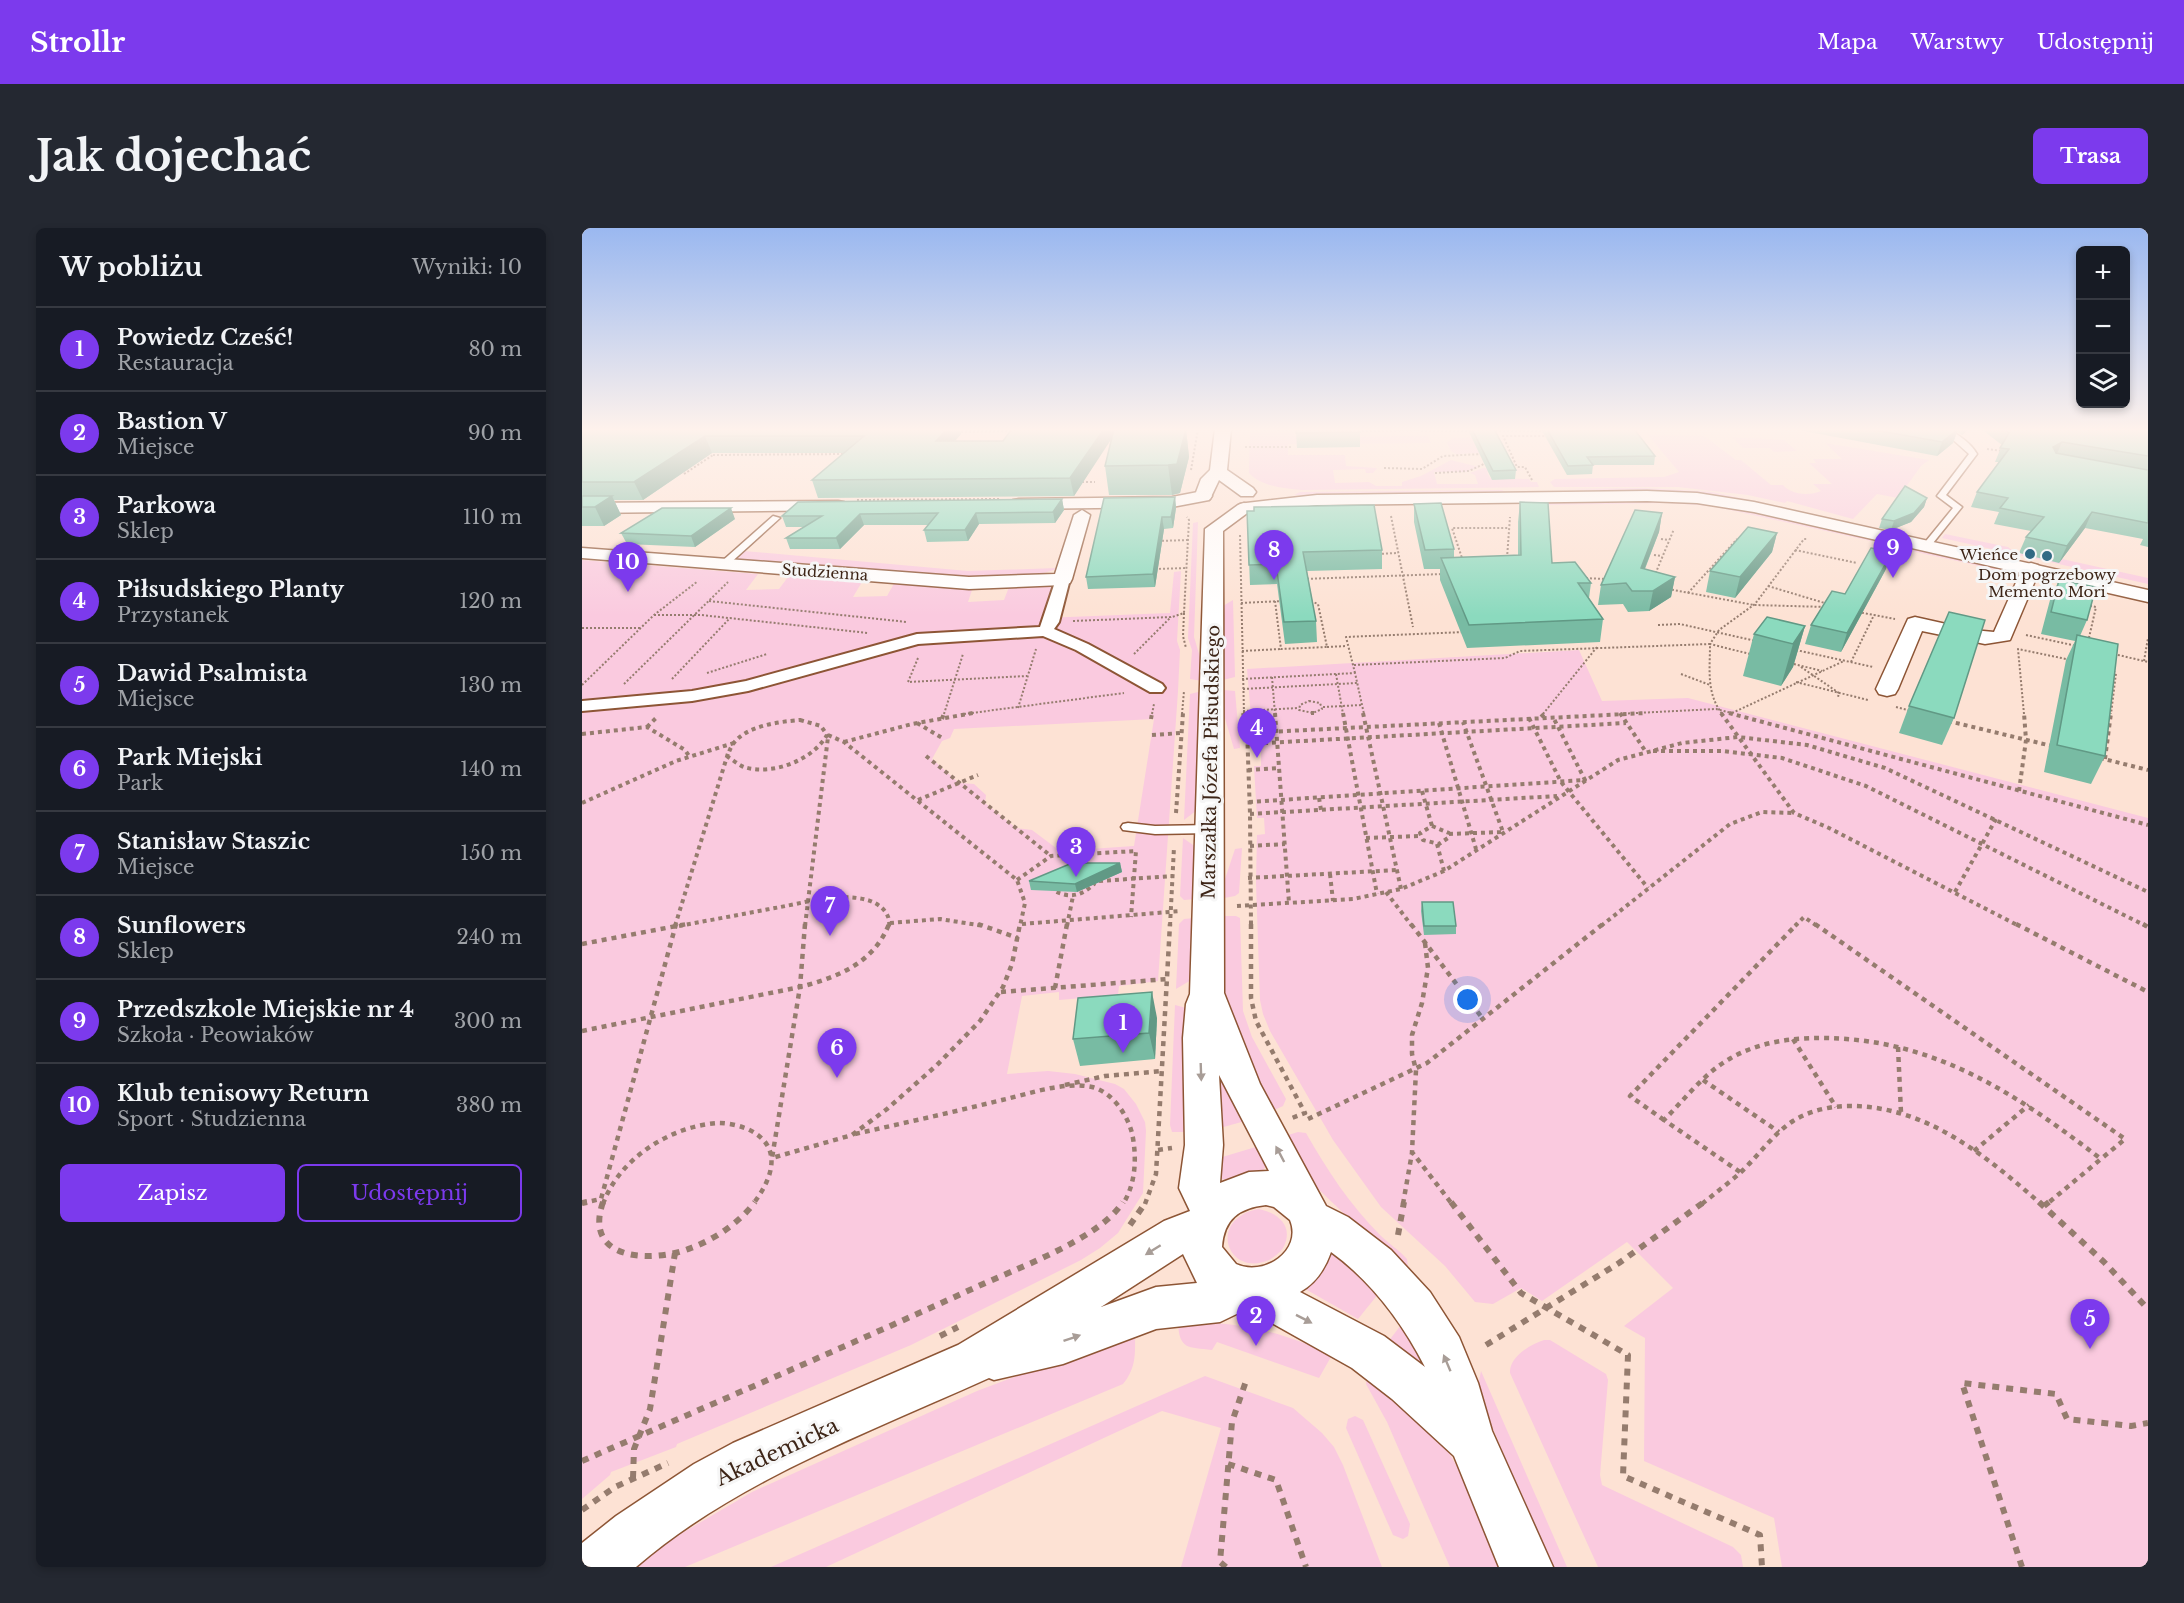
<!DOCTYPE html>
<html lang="pl">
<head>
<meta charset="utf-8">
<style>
  body { margin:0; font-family:"Libre Baskerville",serif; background:#242831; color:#f1f3f6 }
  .controls { position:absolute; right:18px; top:18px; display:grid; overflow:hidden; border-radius:9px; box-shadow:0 3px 9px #0003 }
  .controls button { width:54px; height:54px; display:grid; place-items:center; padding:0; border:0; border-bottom:2px solid #363941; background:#171b24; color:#f1f3f6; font:30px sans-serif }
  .you { position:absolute; left:886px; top:772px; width:21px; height:21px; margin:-15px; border:4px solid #fff; border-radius:50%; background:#1a73e8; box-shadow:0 0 0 9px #1a73e833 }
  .badge { display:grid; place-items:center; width:39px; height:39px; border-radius:50%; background:#7c3aed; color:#fff; font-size:20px; font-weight:700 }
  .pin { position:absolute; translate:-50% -50px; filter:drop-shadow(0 2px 3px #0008) }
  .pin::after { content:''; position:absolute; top:32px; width:21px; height:18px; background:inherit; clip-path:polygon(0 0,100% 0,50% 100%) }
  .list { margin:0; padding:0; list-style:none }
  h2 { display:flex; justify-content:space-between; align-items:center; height:78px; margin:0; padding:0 24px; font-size:26px }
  h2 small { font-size:20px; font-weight:400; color:#9ea1a6 }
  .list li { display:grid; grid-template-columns:39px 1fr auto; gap:18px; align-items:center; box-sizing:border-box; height:84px; padding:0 24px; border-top:2px solid #363941 }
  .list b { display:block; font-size:22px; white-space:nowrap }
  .list p { margin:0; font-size:20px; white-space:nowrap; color:#9ea1a6 }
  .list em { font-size:20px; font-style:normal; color:#9ea1a6 }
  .actions { display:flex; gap:12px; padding:18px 24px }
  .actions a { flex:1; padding:14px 0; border:2px solid #7c3aed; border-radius:9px; text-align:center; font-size:21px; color:#7c3aed }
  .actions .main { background:#7c3aed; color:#fff }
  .icon { flex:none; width:33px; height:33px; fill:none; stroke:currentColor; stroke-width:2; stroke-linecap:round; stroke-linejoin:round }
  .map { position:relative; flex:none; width:1566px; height:1339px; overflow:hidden; border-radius:9px }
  header { display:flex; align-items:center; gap:36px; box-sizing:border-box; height:84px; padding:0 30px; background:#7c3aed; color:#fff }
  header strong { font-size:28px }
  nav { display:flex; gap:33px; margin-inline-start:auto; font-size:21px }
  .intro { display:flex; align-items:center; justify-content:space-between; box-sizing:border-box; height:144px; padding:0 36px }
  h1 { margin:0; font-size:42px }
  .button { padding:15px 27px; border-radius:9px; background:#7c3aed; color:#fff; font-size:21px; font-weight:700 }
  main { display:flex; gap:36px; padding:0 36px }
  aside { flex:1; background:#171b24; border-radius:9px; box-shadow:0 3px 9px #0003 }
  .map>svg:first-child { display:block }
  .green { fill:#facadf; fill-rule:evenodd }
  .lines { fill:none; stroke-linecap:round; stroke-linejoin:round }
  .service-casing { stroke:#8d5535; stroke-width:3 }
  .pedestrian-casing { stroke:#8d5535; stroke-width:4 }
  .minor-casing { stroke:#8d5535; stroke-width:3 }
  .tertiary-casing { stroke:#8d5535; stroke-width:3 }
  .secondary-casing { stroke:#8d5535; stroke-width:3 }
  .path-far3 { stroke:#957c6e; stroke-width:2; stroke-dasharray:2 2; stroke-linecap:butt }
  .path-far2 { stroke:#957c6e; stroke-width:4; stroke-dasharray:4 4; stroke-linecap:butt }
  .path-far1 { stroke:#957c6e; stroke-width:4.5; stroke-dasharray:5 5; stroke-linecap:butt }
  .path { stroke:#957c6e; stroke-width:6; stroke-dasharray:7 7; stroke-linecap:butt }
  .service { fill:#fff; fill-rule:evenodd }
  .pedestrian { fill:#fff; fill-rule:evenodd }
  .minor { fill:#fff; fill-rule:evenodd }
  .tertiary { fill:#fff; fill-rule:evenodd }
  .secondary { fill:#fff; fill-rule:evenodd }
  .wall { fill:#78bba3 }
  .shaded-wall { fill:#619985 }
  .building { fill:#8bdabe; stroke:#619985; stroke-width:1.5 }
  .oneway { fill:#a89d97 }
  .poi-dot { fill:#316a84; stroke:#f6f6f6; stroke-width:2 }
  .labels { text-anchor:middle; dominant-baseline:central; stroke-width:6; stroke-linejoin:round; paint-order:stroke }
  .far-poi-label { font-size:15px; fill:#3d2517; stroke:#f6f6f6; text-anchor:end }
  .far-street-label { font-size:15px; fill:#3d2517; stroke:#f6f6f6 }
  .street-label { font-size:18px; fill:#3d2517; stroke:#f6f6f6 }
  .near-street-label { font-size:21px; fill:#3d2517; stroke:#f6f6f6 }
</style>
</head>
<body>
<header>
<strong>Strollr</strong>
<nav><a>Mapa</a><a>Warstwy</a><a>Udostępnij</a></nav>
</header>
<div class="intro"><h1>Jak dojechać</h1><a class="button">Trasa</a></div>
<main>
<aside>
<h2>W pobliżu<small>Wyniki: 10</small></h2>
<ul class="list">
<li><span class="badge">1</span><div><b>Powiedz Cześć!</b><p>Restauracja</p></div><em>80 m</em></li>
<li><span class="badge">2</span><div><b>Bastion V</b><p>Miejsce</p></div><em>90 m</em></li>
<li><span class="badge">3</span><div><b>Parkowa</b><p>Sklep</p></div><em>110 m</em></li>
<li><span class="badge">4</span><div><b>Piłsudskiego Planty</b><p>Przystanek</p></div><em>120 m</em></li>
<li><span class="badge">5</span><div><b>Dawid Psalmista</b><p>Miejsce</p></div><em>130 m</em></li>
<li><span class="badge">6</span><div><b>Park Miejski</b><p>Park</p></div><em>140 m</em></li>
<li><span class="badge">7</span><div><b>Stanisław Staszic</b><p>Miejsce</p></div><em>150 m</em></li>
<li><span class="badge">8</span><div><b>Sunflowers</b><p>Sklep</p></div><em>240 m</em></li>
<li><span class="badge">9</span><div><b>Przedszkole Miejskie nr 4</b><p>Szkoła · Peowiaków</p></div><em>300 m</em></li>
<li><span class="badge">10</span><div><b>Klub tenisowy Return</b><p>Sport · Studzienna</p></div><em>380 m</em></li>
</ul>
<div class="actions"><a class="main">Zapisz</a><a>Udostępnij</a></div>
</aside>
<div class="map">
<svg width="1566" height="1339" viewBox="0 0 1566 1339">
  <rect width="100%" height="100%" fill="#fde2d4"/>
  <!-- green -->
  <g class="green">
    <path d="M 668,201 L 732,201 L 712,202 L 712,208 L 746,208 L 721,216 L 706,216 L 706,227 L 763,227 L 764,238 L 795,240 L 791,245 L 784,245 L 783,241 L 751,242 L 753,255 L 787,254 L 794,258 L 820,258 L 820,254 L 839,248 L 869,232 L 897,239 L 883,244 L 852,244 L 855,256 L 896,256 L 893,247 L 888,245 L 901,240 L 943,242 L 905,244 L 908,250 L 947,251 L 949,254 L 955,254 L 957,259 L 720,262 C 702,260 680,259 667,245 Z"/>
    <path d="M 1066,207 L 1122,208 L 1154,232 L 1159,232 L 1189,257 L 1201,257 C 1210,267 1227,268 1239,263 L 1231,256 L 1250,256 L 1227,235 L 1234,235 L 1231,231 L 1260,231 L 1243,215 L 1347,232 L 1339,238 L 1316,270 L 1295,266 L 1271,291 L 1205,273 L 1203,275 L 1166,267 L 1096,259 L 972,259 L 968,254 L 973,251 L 1082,249 L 1097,244 Z"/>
    <polygon points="846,208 849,215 751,216 751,209"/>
    <polygon points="890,209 897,223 919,224 874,226 869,223 865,215 870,210"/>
    <polygon points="1150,209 1202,212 1215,223 1192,224 1188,220 1161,220"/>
    <polygon points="1063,260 1130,264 1187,276 1124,267 1072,263 978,261"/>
    <polygon points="920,262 924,265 712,267 718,264"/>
    <polygon points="1098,272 1178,283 1295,312 1289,313 1130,278 1086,275 963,277 966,274"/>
    <polygon points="616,294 612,409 620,436 620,453 608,451 610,422 606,410 611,295"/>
    <polygon points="1363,306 1426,319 1432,324 1477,334 1480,331 1566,350 1566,356 1360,310"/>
    <polygon points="1307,314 1427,342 1435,346 1306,318"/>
    <path d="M 162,323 L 386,343 L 475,340 C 441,363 210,336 157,332 L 156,329 Z"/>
    <path d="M 0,332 L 176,346 L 164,362 L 197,361 L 206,349 L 211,348 L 276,351 L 280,354 L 271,369 L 305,368 L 313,354 L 388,359 L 390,362 L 386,374 L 422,372 L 427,359 L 466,356 L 470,361 L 462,390 L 588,385 L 592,344 L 599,343 L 595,413 L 598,422 L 596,463 L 576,753 L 537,758 L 536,767 L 477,772 L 477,764 L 440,768 L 425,846 L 466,843 L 493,846 L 533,856 L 542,861 L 554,876 L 563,894 L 564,903 L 561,965 L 536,1005 L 518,1020 L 499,1032 L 329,1117 L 95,1216 L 94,1219 L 29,1244 L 28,1247 L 0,1271 ZM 572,491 L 552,618 L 478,623 L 450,602 L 434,600 L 403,575 L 404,567 L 392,556 L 377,555 L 350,531 L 360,513 L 368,510 L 372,501 Z"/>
    <polygon points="651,372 653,449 641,452 641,378"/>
    <polygon points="997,422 1020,473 1106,470 1566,590 1566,1339 1200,1339 1192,1290 1062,1233 1063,1110 1042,1098 1091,1060 1045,1014 960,1073 939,1060 911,1076 893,1074 863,1038 799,979 751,912 688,803 681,786 678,772 674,655 675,607 683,606 682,590 675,590 672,538 679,538 679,524 672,524 665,441"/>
    <polygon points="642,462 653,463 658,520 652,521 642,487"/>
    <polygon points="620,463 615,582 602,592 608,466"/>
    <polygon points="601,610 614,619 614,671 602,672 598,668"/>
    <polygon points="660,620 657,665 653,668 642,670 642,654 653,621"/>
    <polygon points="642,688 654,688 658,690 661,783 670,809 704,871 701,878 690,883 642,774"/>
    <polygon points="613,690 609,752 594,761 597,696 602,691"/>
    <polygon points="593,777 604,780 609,904 590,904 588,897"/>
    <polygon points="640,851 663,893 638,900 636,853"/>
    <path d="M 716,904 L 724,905 C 745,942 768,977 798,1007 C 806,1015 817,1022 825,1031 L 826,1039 L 822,1043 L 730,955 L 703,908 Z"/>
    <path d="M 677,918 L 684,938 C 677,950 650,956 637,950 L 637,930 Z"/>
    <path d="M 676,981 C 695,984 713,998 701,1020 C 698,1025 692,1029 687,1032 C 646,1050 624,992 676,981 Z"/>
    <polygon points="748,1018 797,1065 776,1091 725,1062 724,1058"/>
    <polygon points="822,1093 845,1136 841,1142 806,1114"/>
    <path d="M 596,1094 C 653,1093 697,1102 750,1127 L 737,1150 L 635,1114 L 630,1122 C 606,1119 597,1122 596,1094 Z"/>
    <path d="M 553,1103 C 553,1124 555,1139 541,1156 L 103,1339 L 53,1339 L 90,1311 L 170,1264 L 395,1163 Z"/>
    <path d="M 962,1112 L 968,1112 L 1024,1146 L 1026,1152 L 1018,1247 L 1020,1257 L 1151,1319 L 1159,1327 L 1161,1339 L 1016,1339 L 928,1145 C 927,1129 949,1116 962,1112 Z"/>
    <polygon points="899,1143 985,1339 970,1339 897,1168 896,1158"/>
    <polygon points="785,1145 862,1216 882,1251 918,1339 868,1339 805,1194 784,1156"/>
    <polygon points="623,1148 711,1180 740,1205 752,1219 761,1237 800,1339 599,1339 639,1200 580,1183 244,1339 189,1339"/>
    <polygon points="773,1188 781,1192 828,1296 826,1308 821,1311 811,1307 764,1200 766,1191"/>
  </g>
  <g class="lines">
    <defs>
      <g id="service">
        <path d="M 1359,201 C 1371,201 1389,215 1395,226 L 1364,267 L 1380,279 L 1347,320 L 1344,321 L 1340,318 L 1371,280 L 1355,268 L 1387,226 Z"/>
        <polygon points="191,288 198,290 145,338 139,338 139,334"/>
        <polygon points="546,595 573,598 629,597 636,601 629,605 573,606 541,602 539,599 541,596"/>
      </g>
      <polygon id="pedestrian" points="481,347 488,351 477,394 472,401 506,416 580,456 583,460 580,464 568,464 494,422 461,408 336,416 166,463 110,473 0,483 0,473 110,463 164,453 335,406 458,399 474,351"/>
      <g id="minor">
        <path d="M 662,275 L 668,277 L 670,280 L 668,283 L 641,303 L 642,765 L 678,856 L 744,978 L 766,989 L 809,1022 L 848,1064 L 877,1109 L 896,1155 L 910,1203 L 971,1339 L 917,1339 L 872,1228 L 810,1171 L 770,1140 L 665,1081 L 638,1094 L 574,1101 L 481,1136 L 412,1152 L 407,1150 C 288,1204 153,1253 54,1339 L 0,1339 L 0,1315 L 34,1288 L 112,1236 L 151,1215 L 376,1117 L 582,993 L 608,983 L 597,960 L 603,917 L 601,810 L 604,776 L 608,766 L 623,301 L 656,277 ZM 637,847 L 687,943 L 667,944 L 638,955 L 641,917 ZM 684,977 L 692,979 L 708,992 C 721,1023 682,1049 654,1036 L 640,1019 C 642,991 657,980 684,977 ZM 749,1024 C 789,1053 820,1094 843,1139 L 802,1108 L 718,1064 C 734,1055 743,1041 749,1024 ZM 601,1026 L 615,1055 L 574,1059 L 519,1079 Z"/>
        <polygon points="500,282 508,287 490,351 488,355 481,357 387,361 0,330 0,320 387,349 473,346 492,287"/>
        <polygon points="1449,335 1456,337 1458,341 1428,412 1403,416 1340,403 1316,461 1313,466 1305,468 1297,466 1294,461 1326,391 1333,389 1391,402 1412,404 1440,341 1442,337"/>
      </g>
      <polygon id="tertiary" points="633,201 649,201 645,242 671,260 674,264 671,268 659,268 637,252 628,271 616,271 613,267 619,251 628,242"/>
      <g id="secondary">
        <polygon points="621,263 627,264 630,268 627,272 590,279 437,281 431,280 428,276 431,272 437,271 590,269"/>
        <polygon points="1065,263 1115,265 1172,274 1566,362 1566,374 1172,284 1115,275 1065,273 735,277 664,285 658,284 655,280 658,276 664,275 735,267"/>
        <polygon points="256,273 262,274 265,278 262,282 0,285 0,275"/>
      </g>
    </defs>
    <!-- service casing -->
    <use href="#service" class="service-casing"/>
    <!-- pedestrian casing -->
    <use href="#pedestrian" class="pedestrian-casing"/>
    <!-- minor casing -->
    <use href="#minor" class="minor-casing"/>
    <!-- tertiary casing -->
    <use href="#tertiary" class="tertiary-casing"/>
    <!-- secondary casing -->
    <use href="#secondary" class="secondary-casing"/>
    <!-- path-far3 -->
    <g class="path-far3">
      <polyline points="772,203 839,202"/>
      <polyline points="839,203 889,203"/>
      <polyline points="909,203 964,203"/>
      <polyline points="375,204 433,203"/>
      <polyline points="663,219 711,219"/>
      <polyline points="1405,221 1421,223"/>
      <polyline points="131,227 265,226"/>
      <polyline points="802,240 840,241 861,228 900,226"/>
      <polyline points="609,242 616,201"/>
      <polyline points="853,245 887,243 906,234"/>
      <polyline points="102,246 131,227"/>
      <polyline points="950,252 943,239 935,239 921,208 968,208"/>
      <polyline points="496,254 513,254"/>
      <polyline points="275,272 417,271"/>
      <polyline points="809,288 831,399"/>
      <polyline points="658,307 662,486"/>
      <polyline points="1079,311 1087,312"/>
      <polyline points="576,313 606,312"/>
      <polyline points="1213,322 1275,335"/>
      <polyline points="796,326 815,325"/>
      <polyline points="1072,327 1080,328"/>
      <polyline points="925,330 928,289"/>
      <polyline points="881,333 870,300 927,300"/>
      <polyline points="573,341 605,340"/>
      <polyline points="1072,349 1092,301"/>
      <polyline points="1000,350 1025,351"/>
      <polyline points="721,351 861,346"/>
      <polyline points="1186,358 1246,376"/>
      <polyline points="1086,361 1172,377 1245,379"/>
      <polyline points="1106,365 1155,311"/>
      <polyline points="127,373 325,394"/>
      <polyline points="693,373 699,421 745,419 736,376 726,372"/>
      <polyline points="659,375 700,373"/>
      <polyline points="1504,377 1514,379 1506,414"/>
      <polyline points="1276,384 1313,391"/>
      <polyline points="602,385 601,408 604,420"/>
      <polyline points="72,387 119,387 286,405"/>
      <polyline points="491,393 590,389 602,385 607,292 605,289"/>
      <polyline points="1076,397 1098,396 1174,413"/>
      <polyline points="0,400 59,400"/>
      <polyline points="1444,407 1495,418"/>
      <polyline points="745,419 765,418"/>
      <polyline points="1214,422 1291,439"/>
      <polyline points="660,423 699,421"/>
      <polyline points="552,426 589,389"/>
      <polyline points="1532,426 1566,434"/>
      <polyline points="1172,427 1128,416 1137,402 1173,376 1222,311 1225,311"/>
      <polyline points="336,430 326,454 445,448"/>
      <polyline points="1562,433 1566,410"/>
      <polyline points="1269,434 1292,387"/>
      <polyline points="1208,435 1240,443"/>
      <path d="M 772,437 L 923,430 L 938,423 L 1128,416 C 1128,442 1124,464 1140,486"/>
      <polyline points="1219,439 1257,465 1256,469"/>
      <polyline points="1528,441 1534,445 1529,486"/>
      <polyline points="125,445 185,426"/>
      <polyline points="773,445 764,409 882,404"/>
      <polyline points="754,446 761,486"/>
      <polyline points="1099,446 1128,457"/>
      <polyline points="690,449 693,486"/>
      <polyline points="90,451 148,390"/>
      <polyline points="660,451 773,445 782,486"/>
      <polyline points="1214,454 1286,472"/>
      <polyline points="42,456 146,354"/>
      <polyline points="0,457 72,387 116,353"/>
      <polyline points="661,461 775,455"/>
      <polygon points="727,473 738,475 740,481 731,485 717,482 718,477"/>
      <polyline points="741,479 780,477"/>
      <polyline points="1314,479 1330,483"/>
      <polyline points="436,480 454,421"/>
      <polyline points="661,483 716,480"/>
      <polyline points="1150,485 1262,433"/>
      <polyline points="362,486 381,426"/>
      <polyline points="382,486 542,465"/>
      <polyline points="570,486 572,476"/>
      <polyline points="600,486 602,463"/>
      <polyline points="961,486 1015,419"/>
      <polyline points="1034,486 1134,481 1153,486"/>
      <polyline points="1442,486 1436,421 1489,432"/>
    </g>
    <!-- path-far2 -->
    <g class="path-far2">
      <polyline points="661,485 665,501 668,586 669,698"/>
      <polyline points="693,485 707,675"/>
      <polyline points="729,485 732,485"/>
      <polyline points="761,485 795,666"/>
      <polyline points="781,485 819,661"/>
      <polyline points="1038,485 1064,524"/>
      <polyline points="1139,485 1212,585 1247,600 1437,698"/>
      <polyline points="1147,485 1566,597"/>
      <polyline points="959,489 963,485"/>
      <polyline points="947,490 979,554 1066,660"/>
      <polyline points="360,491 362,485"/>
      <polyline points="569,491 570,485"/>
      <path d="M 218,492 L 239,498 L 245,507 C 231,532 190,548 162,539 C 157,537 151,532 146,529 C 150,499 194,494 218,492 Z"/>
      <polyline points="1366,493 1470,518"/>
      <polyline points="335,495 362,511"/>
      <polyline points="857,495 894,621"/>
      <polyline points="65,499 75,489"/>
      <polyline points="665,505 1064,485"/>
      <polyline points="0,506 65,499 103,522 107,528"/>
      <polyline points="246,507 262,514 435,652 443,675 438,698"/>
      <polyline points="570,507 599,505"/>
      <polyline points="262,514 330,496 391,485"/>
      <polyline points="666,516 1044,495"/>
      <polyline points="1071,523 1140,523 1200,530 1284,558 1564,698"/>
      <polyline points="344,528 469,628"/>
      <polyline points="1518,530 1566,542"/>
      <polyline points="1523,531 1529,485"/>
      <polyline points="666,542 697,540"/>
      <polyline points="840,563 850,598"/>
      <polyline points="1437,563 1444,512 1442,485"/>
      <polyline points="737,570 739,582"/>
      <polyline points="336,572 396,547"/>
      <polyline points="667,574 1003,552 971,489"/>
      <polyline points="0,575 94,533 152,515"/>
      <polyline points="594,585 601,485"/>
      <polyline points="668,586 975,568"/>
      <polygon points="850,598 867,605 866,610 857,616 841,612 838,605"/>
      <polyline points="867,606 921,604 881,494"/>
      <polyline points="784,610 837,608"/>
      <polyline points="855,616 862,643"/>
      <polyline points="668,618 703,616"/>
      <path d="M 495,641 L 505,643 L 512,648 L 512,656 C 500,668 486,671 471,662 L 470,656 L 477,647 Z"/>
      <polyline points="748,646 751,673"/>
      <polyline points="666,650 815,642"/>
      <polyline points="435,652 469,628 554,623 549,689"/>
      <polyline points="517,653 591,648"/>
      <polyline points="804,664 830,698"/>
      <polyline points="1373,664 1414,591"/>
      <polyline points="655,678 771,671 819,661 862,643 1036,532 1100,515 1156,509 1225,517 1303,540 1566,664"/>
      <polyline points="308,695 358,691 402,698"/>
      <polyline points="440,696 599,683"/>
      <polyline points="93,698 147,522"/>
      <path d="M 97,698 C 129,692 161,686 193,680 C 222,675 257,664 285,672 C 297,675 309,685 307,698"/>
      <polyline points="223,698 246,509"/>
      <polyline points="485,698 491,668"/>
      <polyline points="588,698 592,619"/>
      <polyline points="1019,698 1148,596 1180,584 1211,585"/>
      <polyline points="1213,698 1222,689 1235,698"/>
    </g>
    <!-- path-far1 -->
    <g class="path-far1">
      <polyline points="223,696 218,759 190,930 270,907 305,881 355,837 398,793 421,759 430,736 438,696"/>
      <polyline points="396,696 436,710"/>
      <polyline points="669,696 669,770 674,793 723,885 710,890"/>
      <polyline points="829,696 901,791"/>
      <polyline points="1233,696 1543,911 1519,931"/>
      <polyline points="1434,696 1566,764"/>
      <polyline points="1561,696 1566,699"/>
      <polyline points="843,715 846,740 840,775 830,807 830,826 834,842 830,924 870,976"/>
      <polyline points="0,716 105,696"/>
      <polyline points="473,760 485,696"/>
      <polyline points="419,764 586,751"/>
      <path d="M 0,803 L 218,759 C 256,749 292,735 307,696"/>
      <polyline points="1211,811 1254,879"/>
      <polyline points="1316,819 1319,885"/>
      <polyline points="1121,852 1197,904"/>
      <polyline points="483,857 523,848 581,843"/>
      <polyline points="726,891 845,835 1021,696"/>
      <polyline points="1082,892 1048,868 1215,696"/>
      <path d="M 273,906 C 322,895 371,884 420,872 C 447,866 481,853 510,859 C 530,864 545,886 550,905 C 555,929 554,955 541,976"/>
      <polyline points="576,922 590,920"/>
      <polyline points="1392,923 1447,877"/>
      <path d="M 1158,944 L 1082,892 C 1103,871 1122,845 1149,830 C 1175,815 1207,810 1236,810 C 1350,809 1433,865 1519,931 L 1465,976"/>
      <polyline points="0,975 19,971 94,696"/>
      <path d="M 21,976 C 37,931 88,898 136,895 C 145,895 155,897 163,900 C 202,916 192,949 171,976"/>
      <polyline points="563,976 574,946 588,696"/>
      <polyline points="821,976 830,925"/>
      <path d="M 1120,976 C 1133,965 1147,955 1159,944 C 1177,927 1191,906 1211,893 C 1227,883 1245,879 1263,878 C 1342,876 1403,927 1459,976"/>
    </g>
    <!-- path -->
    <g class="path">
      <path d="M 21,974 C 0,1034 72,1035 109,1020 C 133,1011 157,995 173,974"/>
      <polyline points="869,974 939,1065 1046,1127 1041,1248 1178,1307 1180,1339"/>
      <polyline points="1457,974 1522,1034 1566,1081"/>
      <polyline points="0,975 5,974"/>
      <polyline points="1462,978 1467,974"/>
      <polyline points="548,997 564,974"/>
      <polyline points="816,1007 822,974"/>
      <polyline points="358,1108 376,1099"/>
      <polyline points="904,1117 1037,1035 1122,974"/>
      <path d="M 0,1233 C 130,1176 261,1120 390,1061 C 432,1041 517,1012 541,974"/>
      <polyline points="646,1236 694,1252 724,1339"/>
      <polyline points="51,1250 52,1221 68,1181 93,1025"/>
      <polyline points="0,1282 33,1259 86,1235"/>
      <polyline points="644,1339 638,1334 650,1194 665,1150"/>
      <polyline points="1440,1339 1380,1155 1474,1166 1485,1191 1549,1198 1566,1195"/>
    </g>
    <!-- service -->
    <use href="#service" class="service"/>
    <!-- pedestrian -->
    <use href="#pedestrian" class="pedestrian"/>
    <!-- minor -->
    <use href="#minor" class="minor"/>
    <!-- tertiary -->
    <use href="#tertiary" class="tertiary"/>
    <!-- secondary -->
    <use href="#secondary" class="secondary"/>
  </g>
  <!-- wall -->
  <g class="wall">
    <polygon points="0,201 379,206 373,213 421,213 604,201 607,229 598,265 590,267 527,267 523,238 529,210 492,268 236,270 230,252 262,225 130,225 61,272 32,272 39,287 22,298 0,298"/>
    <polygon points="811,201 1052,201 1073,228 1072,237 1011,237 1010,246 985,247 959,201 913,202 934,242 933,251 910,252 886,202 812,203"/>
    <polygon points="1211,201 1387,201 1380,207 1375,204 1371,215 1355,228"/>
    <polygon points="1399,201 1566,201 1566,319 1558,317 1561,311 1503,300 1477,335 1437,325 1444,309 1449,303 1412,296 1417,284 1389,279 1395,264 1417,234 1413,234 1420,217"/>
    <polygon points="778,204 778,219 715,220 714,205"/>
    <polygon points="593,269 594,280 591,300 582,301 573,359 506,361 504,349"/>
    <polygon points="1345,270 1342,279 1329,294 1309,302 1297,300 1300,291"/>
    <polygon points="480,271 482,282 473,295 397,296 386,313 345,314 342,302 346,297 282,297 258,321 208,321 204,310 221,299 204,299 200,288"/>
    <polygon points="938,274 970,335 1009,355 1007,370 1021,391 1018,414 885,420 858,352 858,341 842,341 832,294 832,276 872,321 872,330 936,328 936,294"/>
    <polygon points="665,283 800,322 800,341 725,343 734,393 735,414 703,416 695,356 668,357"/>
    <polygon points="1080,285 1077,304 1063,341 1093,349 1089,369 1067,383 1046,384 1041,376 1016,377 1019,357"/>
    <polygon points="153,291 113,319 45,316 39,305"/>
    <polygon points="1195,305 1190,324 1153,370 1124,364 1128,343"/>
    <polygon points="1304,341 1259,424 1223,416 1229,397 1263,366"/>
    <polygon points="1477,352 1505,392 1498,408 1523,528 1509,556 1462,544 1484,432 1493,413 1459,406 1468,372"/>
    <polygon points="1223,398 1211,439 1199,458 1161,448 1172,406"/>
    <polygon points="1327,478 1372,490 1360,517 1317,505"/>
    <polygon points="538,635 540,644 495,664 449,662 447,653"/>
    <polygon points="840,674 874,698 874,706 842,707 839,683"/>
    <polygon points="575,790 573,831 498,838 491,811"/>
  </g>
  <!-- shaded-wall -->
  <g class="shaded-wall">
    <polygon points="365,201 378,201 379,206 358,230 354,213"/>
    <polygon points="522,201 533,201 534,204 492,268 488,250"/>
    <polygon points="604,201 607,229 598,265 590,267 586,237"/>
    <polygon points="1376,201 1371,215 1355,228 1360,214"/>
    <polygon points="1382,201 1387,201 1380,207"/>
    <polygon points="123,208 130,225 61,272 52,254"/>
    <polygon points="1480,214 1474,228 1471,219"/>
    <polygon points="30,268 39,287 22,298 13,279"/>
    <polygon points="593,269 594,280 591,300 589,289"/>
    <polygon points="1345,270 1342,279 1329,294 1309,302 1312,293"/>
    <polygon points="480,271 482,282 473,295 471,284"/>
    <polygon points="149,280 153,291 113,319 109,308"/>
    <polygon points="1510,284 1503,300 1477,335 1485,318"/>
    <polygon points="394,285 397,296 386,313 383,302"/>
    <polygon points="1080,285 1077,304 1055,360 1059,340"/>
    <polygon points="278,286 282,297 258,321 254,310"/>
    <polygon points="580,289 582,301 573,359 571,346"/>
    <polygon points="1195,305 1190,324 1153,370 1158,349"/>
    <polygon points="1310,324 1304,341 1259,424 1265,405"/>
    <polygon points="1093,349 1089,369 1067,383 1071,363"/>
    <polygon points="1223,398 1211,439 1199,458 1211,416"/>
    <polygon points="538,635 540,644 495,664 493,656"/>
    <polygon points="570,764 575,790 573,831 567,805"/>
  </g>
  <!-- building -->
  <g class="building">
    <polygon points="0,201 365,201 354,213 421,213 430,201 522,201 488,250 230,252 282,208 123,208 52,254 0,254"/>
    <polygon points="532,201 604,201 595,236 586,237 523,238"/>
    <polygon points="715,201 777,201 778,204 714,205"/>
    <polygon points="890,201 912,201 934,242 911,243"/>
    <polygon points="965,201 1052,201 1073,228 1005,229 1011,237 986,238"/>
    <polygon points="1287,201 1376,201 1360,214"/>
    <polygon points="1422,201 1566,201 1566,228 1480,214 1471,219 1474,225 1566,242 1566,295 1510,284 1485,318 1444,309 1462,289 1418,280 1426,270 1395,264 1427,221 1418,220 1427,205"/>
    <polygon points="1323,258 1345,270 1332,285 1312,293 1300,291"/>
    <polygon points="0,268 30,268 13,279 0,279"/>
    <polygon points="593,269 589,289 580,289 571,346 504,349 522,270"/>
    <polygon points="480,271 471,284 394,285 383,302 342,302 356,285 278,286 254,310 204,310 240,288 200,288 216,274"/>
    <polygon points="938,274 966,275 970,335 993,334 1009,355 996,355 1021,391 887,397 859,330 939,327"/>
    <polygon points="859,275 872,321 843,322 832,276"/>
    <polygon points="792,277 800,322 721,324 734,393 702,394 694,336 667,337 665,283 672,283 672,279"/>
    <polygon points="80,280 149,280 109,308 39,305"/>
    <polygon points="1053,282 1080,285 1059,340 1093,349 1071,363 1050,363 1044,355 1019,357"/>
    <polygon points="1166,299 1195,305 1158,349 1128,343"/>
    <polygon points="1289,320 1310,324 1265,405 1229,397 1250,363 1263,366"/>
    <polygon points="1477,352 1514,359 1505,392 1469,384"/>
    <polygon points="1367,384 1403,392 1372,490 1327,478"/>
    <polygon points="1185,389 1223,398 1211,416 1172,406"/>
    <polygon points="1495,407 1536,416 1523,528 1475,517"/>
    <polygon points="490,635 538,635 493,656 447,653"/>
    <polygon points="840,674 871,674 874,698 842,698"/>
    <polygon points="570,764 567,805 491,811 496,770"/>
  </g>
  <!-- one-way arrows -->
  <defs><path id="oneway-solid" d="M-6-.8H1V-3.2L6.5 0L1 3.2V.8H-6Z" transform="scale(1.5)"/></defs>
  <g class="oneway">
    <use href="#oneway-solid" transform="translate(619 844) rotate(88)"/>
    <use href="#oneway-solid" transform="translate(698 926) rotate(-118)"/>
    <use href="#oneway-solid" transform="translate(571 1022) rotate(148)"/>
    <use href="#oneway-solid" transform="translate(722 1091) rotate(27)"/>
    <use href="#oneway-solid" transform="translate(490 1110) rotate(-19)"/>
    <use href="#oneway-solid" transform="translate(865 1135) rotate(-113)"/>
  </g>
  <!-- sky -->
  <linearGradient id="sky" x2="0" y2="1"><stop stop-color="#9ab8f0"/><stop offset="0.52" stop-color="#fef2ec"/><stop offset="1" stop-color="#fef2ec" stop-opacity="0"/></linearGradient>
  <rect width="1566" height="388" fill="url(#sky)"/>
  <!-- markers -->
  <g class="poi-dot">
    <circle cx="1448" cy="326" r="6"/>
    <circle cx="1465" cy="328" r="6"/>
  </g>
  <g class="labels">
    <!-- far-poi labels -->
    <g class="far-poi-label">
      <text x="1436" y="326">Wieńce</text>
      <text x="1465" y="346" text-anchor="middle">Dom pogrzebowy<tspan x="1465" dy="17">Memento Mori</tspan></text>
    </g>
    <!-- far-street labels -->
    <g class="far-street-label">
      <text transform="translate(243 344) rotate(4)">Studzienna</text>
    </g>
    <!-- street labels -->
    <g class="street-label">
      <text transform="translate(629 534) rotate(-89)">Marszałka Józefa Piłsudskiego</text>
    </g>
    <!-- near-street labels -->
    <g class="near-street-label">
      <text transform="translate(195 1224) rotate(-25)">Akademicka</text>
    </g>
  </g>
</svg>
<div class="controls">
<button>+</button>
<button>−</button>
<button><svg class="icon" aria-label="layers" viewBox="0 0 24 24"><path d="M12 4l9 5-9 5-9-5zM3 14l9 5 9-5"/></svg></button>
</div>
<div class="you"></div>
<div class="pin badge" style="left:541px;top:825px">1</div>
<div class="pin badge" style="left:674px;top:1118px">2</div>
<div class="pin badge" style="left:494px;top:649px">3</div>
<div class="pin badge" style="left:675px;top:530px">4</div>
<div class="pin badge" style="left:1508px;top:1121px">5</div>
<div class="pin badge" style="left:255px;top:850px">6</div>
<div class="pin badge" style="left:248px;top:708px">7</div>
<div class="pin badge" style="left:692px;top:352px">8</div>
<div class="pin badge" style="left:1311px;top:350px">9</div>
<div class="pin badge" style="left:46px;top:364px">10</div>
</div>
</main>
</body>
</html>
